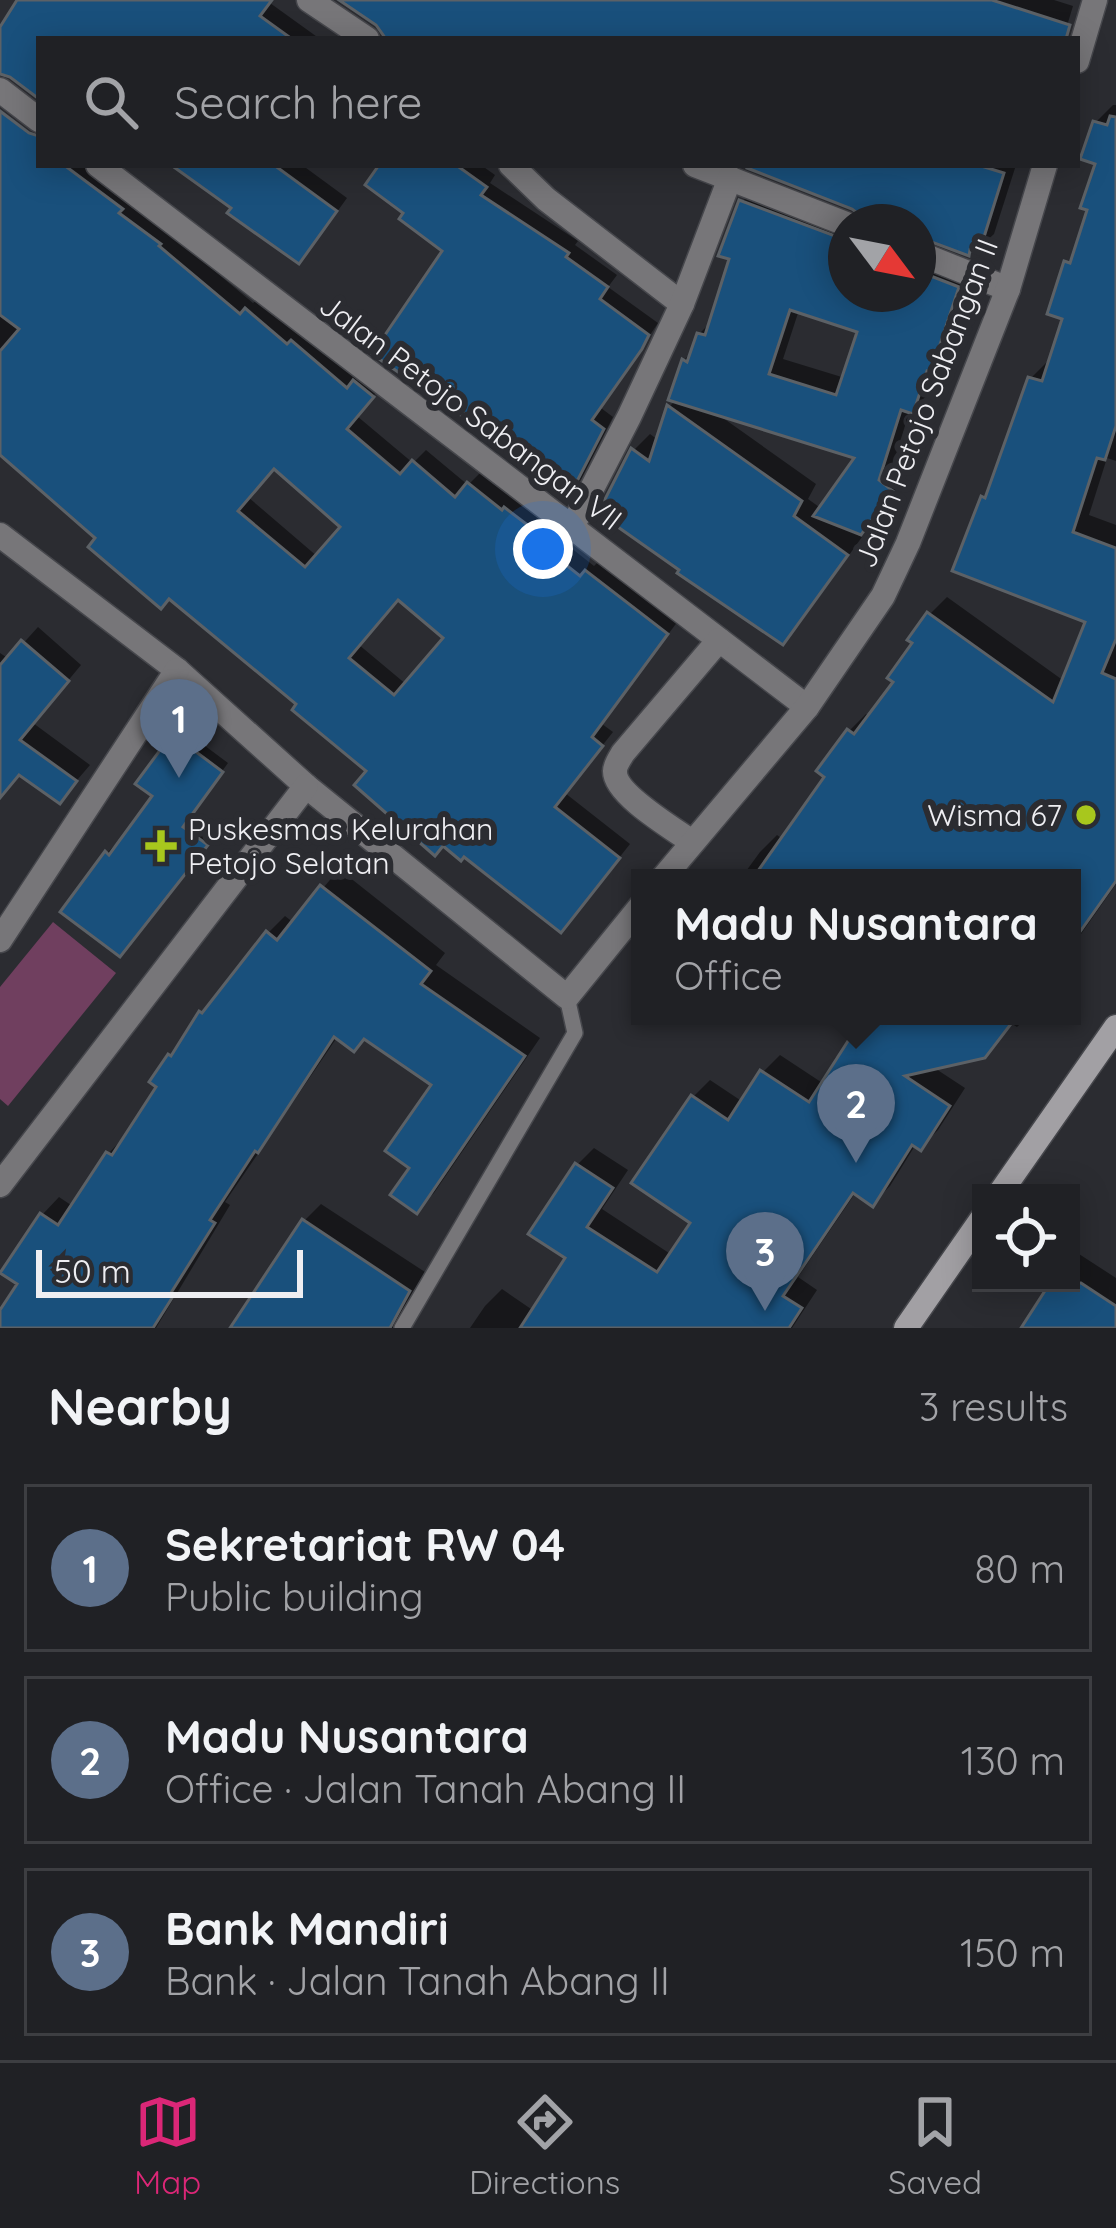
<!DOCTYPE html>
<html lang="en">
<head>
<meta charset="utf-8">
<style>
  body { margin:0; font-family:Quicksand,sans-serif; background:#2d2e32; color:#f1f3f6 }
  .controls { position:absolute; right:36px; bottom:36px; display:grid; overflow:hidden; border-radius:0px; box-shadow:0 6px 30px #0003 }
  .controls button { width:108px; height:108px; display:grid; place-items:center; padding:0; border:0; border-bottom:3px solid #3d3e42; background:#202125; color:#f1f3f6; font:60px sans-serif }
  .compass { position:absolute; left:828px; top:204px; width:108px; height:108px; border-radius:50%; background:#202125; box-shadow:0 6px 30px #0003; rotate:122deg }
  .scale { position:absolute; left:36px; bottom:30px; width:267px; box-sizing:border-box; padding-left:12px; border:6px solid #eeeef2; border-top:0; font-size:33px; line-height:42px; white-space:nowrap; color:#eeeef2; -webkit-text-stroke:9px #2b2c31; paint-order:stroke }
  .you { position:absolute; left:543px; top:549px; width:42px; height:42px; margin:-30px; border:9px solid #fff; border-radius:50%; background:#1a73e8; box-shadow:0 0 0 18px #1a73e833 }
  .badge { display:grid; place-items:center; width:78px; height:78px; border-radius:50%; background:#db2777; color:#fff; font-size:39px; font-weight:700 }
  .pin { position:absolute; translate:-50% -99px; filter:drop-shadow(0 3px 6px #0008) }
  .pin::after { content:''; position:absolute; top:63px; width:42px; height:36px; background:inherit; clip-path:polygon(0 0,100% 0,50% 100%) }
  .popup { position:absolute; left:631px; top:869px; width:450px; height:156px; box-sizing:border-box; display:grid; place-content:center; border-radius:0px; background:#202125; filter:drop-shadow(0 3px 9px #0005); font-size:39px; white-space:nowrap; color:#a2a3a7 }
  .popup b { font-size:45px; color:#f1f3f6 }
  .popup::after { content:''; position:absolute; left:50%; top:100%; margin-left:-24px; border:24px solid transparent; border-top-color:#202125 }
  .list { margin:0; padding:0; list-style:none }
  h2 { display:flex; justify-content:space-between; align-items:center; height:156px; margin:0; padding:0 48px; font-size:51px }
  h2 small { font-size:39px; font-weight:400; color:#a2a3a7 }
  .list li { display:grid; grid-template-columns:78px 1fr auto; gap:36px; align-items:center; box-sizing:border-box; height:168px; margin:0 24px 24px; padding:0 24px; border:3px solid #3d3e42; border-radius:0px }
  .list b { display:block; font-size:45px; white-space:nowrap }
  .list p { margin:0; font-size:39px; white-space:nowrap; color:#a2a3a7 }
  .list em { font-size:39px; font-style:normal; color:#a2a3a7 }
  .icon { flex:none; width:66px; height:66px; fill:none; stroke:currentColor; stroke-width:2; stroke-linecap:round; stroke-linejoin:round }
  .map { position:relative; flex:none; width:1116px; height:1328px; overflow:hidden }
  .search { position:absolute; background:#202125; box-shadow:0 6px 30px #0003; left:36px; right:36px; top:36px; height:132px; display:flex; align-items:center; gap:30px; box-sizing:border-box; padding:0 42px; border-radius:0px; color:#a2a3a7; font-size:45px }
  .sheet { height:732px; background:#202125 }
  nav { display:flex; justify-content:space-around; align-items:center; box-sizing:border-box; height:168px; border-top:3px solid #3d3e42; background:#202125; font-size:33px; color:#a2a3a7 }
  nav a { display:grid; justify-items:center; gap:6px }
  nav .on { color:#db2777 }
  .map>svg:first-child { display:block }
  .green { fill:#703f5f }
  .shadow { fill:#0007; fill-rule:evenodd }
  .building { fill:#19507c; stroke:#5c6166; stroke-width:3; fill-rule:evenodd }
  .lines { fill:none; stroke-linecap:round; stroke-linejoin:round }
  .lane-casing { stroke:#46474c; stroke-width:18 }
  .street-casing { stroke:#46474c; stroke-width:27 }
  .secondary-casing { stroke:#46474c; stroke-width:27 }
  .lane { stroke:#777679; stroke-width:15 }
  .street { stroke:#777679; stroke-width:24 }
  .secondary { stroke:#a2a0a4; stroke-width:24 }
  .poi-dot { fill:#a8c71d; stroke:#2b2c31; stroke-width:4.5 }
  .labels { text-anchor:middle; dominant-baseline:central; stroke-width:12; stroke-linejoin:round; paint-order:stroke }
  .street-label { font-size:30px; fill:#eeeef2; stroke:#2b2c31 }
  .poi-label { font-size:30px; fill:#eeeef2; stroke:#2b2c31; text-anchor:end }
</style>
</head>
<body>
<div class="map">
<svg width="1116" height="1328" viewBox="0 0 1116 1328">
  <rect width="100%" height="100%" fill="#2b2c31"/>
  <!-- green -->
  <polygon class="green" points="53,922 116,973 8,1106 0,1099 0,987"/>
  <!-- shadow -->
  <g class="shadow">
    <polygon points="21,0 272,0 270,3 320,39 39,39 39,96 0,68 0,33"/>
    <polygon points="344,0 1054,0 1073,6 1063,39 391,39 378,23"/>
    <polygon points="1113,105 1116,105 1116,461 1107,458 1089,515 1116,525 1116,884 1072,947 1072,878 741,878 760,852 777,835 784,840 828,777 849,731 866,714 871,717 897,681 930,614 947,597 1064,681 1089,621 983,498 991,490 1031,378 1048,361 1051,362 1066,317 1067,263 1077,252 1098,162 1096,122"/>
    <path d="M 0,114 L 39,142 L 39,165 L 99,165 L 169,233 L 253,303 L 259,298 L 384,383 L 357,416 L 413,463 L 426,450 L 468,485 L 481,472 L 516,500 L 519,497 L 551,522 L 547,529 L 594,566 L 600,560 L 678,621 L 602,724 L 613,732 L 565,793 L 630,844 L 573,916 L 370,771 L 301,704 L 100,537 L 0,451 ZM 274,466 L 344,527 L 318,557 L 248,497 ZM 399,596 L 447,638 L 407,685 L 358,644 Z"/>
    <polygon points="176,165 302,165 347,198 311,248 299,260 235,207"/>
    <polygon points="383,165 481,165 495,175 490,183 578,241 575,245 617,275 608,287 658,323 601,408 613,417 581,479 571,489 464,409 446,250 407,213"/>
    <polygon points="749,165 1016,165 994,234 978,249 918,234 918,222 865,222 862,213"/>
    <path d="M 757,186 L 846,222 L 846,294 L 918,294 L 918,242 L 972,271 L 946,353 L 940,359 L 928,395 L 910,410 L 893,464 L 907,474 L 876,516 L 858,535 L 862,537 L 799,625 L 783,641 L 634,450 L 650,434 L 658,440 L 669,407 L 677,399 L 672,398 L 684,360 L 694,350 L 699,334 L 713,320 L 733,257 L 742,202 ZM 799,310 L 860,330 L 845,378 L 783,359 ZM 716,413 L 859,457 L 822,509 L 808,499 L 816,484 Z"/>
    <polygon points="38,627 81,665 33,723 90,765 60,800 20,772 0,796 0,653 9,659"/>
    <polygon points="181,728 228,763 188,818 213,837 127,946 107,853 114,846 118,848 156,796 174,736"/>
    <polygon points="339,869 445,953 436,965 540,1038 434,1193 416,1210 413,1167 435,1084 365,1036 338,1036 225,1202 230,1205 156,1328 0,1328 0,1316 21,1283 42,1215 59,1197 74,1207 108,1154 125,1136 161,1086 170,1056 182,1044 202,1013 219,996 268,933 285,916 294,923"/>
    <polygon points="868,1016 1028,1016 1017,1027 1012,1024 983,1055 933,1067 965,1088 938,1130 921,1147 916,1144 890,1186 873,1203 856,1192 798,1277 817,1290 792,1328 470,1328 485,1306 502,1289 534,1311 569,1257 577,1165 594,1148 628,1170 602,1209 672,1255 694,1222 693,1097 710,1080 743,1102 763,1072 780,1055 824,1084"/>
    <polygon points="321,1204 425,1272 393,1328 233,1328 304,1221"/>
    <polygon points="1079,1254 1116,1278 1116,1328 1025,1328 1054,1283 1071,1283 1071,1262"/>
  </g>
  <!-- building -->
  <g class="building">
    <polygon points="17,0 272,0 260,16 292,39 39,39 39,99 10,77 0,74 0,27"/>
    <polygon points="339,0 992,0 1070,25 1066,39 386,39 376,25"/>
    <path d="M 0,111 L 29,133 L 39,136 L 39,165 L 64,165 L 123,209 L 119,213 L 161,244 L 159,246 L 240,314 L 245,308 L 287,344 L 291,340 L 347,388 L 353,380 L 374,397 L 347,429 L 400,474 L 412,460 L 455,497 L 467,482 L 502,510 L 504,507 L 542,536 L 537,542 L 580,576 L 585,570 L 668,634 L 592,737 L 603,746 L 555,807 L 620,858 L 561,933 L 464,857 L 461,861 L 443,846 L 435,856 L 354,785 L 366,771 L 292,710 L 296,704 L 169,599 L 161,609 L 88,547 L 95,538 L 0,455 L 0,351 L 19,329 L 0,315 ZM 274,469 L 340,527 L 305,567 L 238,511 ZM 398,600 L 443,638 L 394,695 L 349,658 Z"/>
    <polygon points="1110,116 1116,117 1116,426 1105,460 1097,458 1073,532 1116,548 1116,639 1102,673 1116,679 1116,881 1072,943 1072,878 753,878 824,777 816,771 847,729 854,734 893,682 887,678 912,643 907,640 927,612 1053,702 1085,622 952,571 981,496 985,498 1028,377 1042,381 1062,319 1047,314 1064,261 1070,263 1087,210 1080,208 1095,164 1080,159 1093,121 1107,125"/>
    <polygon points="171,165 274,165 337,211 299,264 227,213 231,208"/>
    <polygon points="379,165 456,165 487,187 481,195 569,253 566,257 608,287 600,299 649,335 642,349 592,420 604,429 571,493 464,413 462,416 372,354 442,251 399,219 403,213 365,185"/>
    <polygon points="748,165 978,165 1004,173 979,253 970,250 969,256 918,237 918,222 881,222 860,215 852,209 747,168"/>
    <path d="M 739,200 L 846,240 L 846,294 L 918,294 L 918,271 L 959,287 L 931,372 L 927,371 L 913,414 L 901,410 L 879,480 L 893,491 L 861,535 L 813,516 L 854,458 L 668,400 L 682,359 L 687,362 L 697,333 L 705,335 L 729,259 L 718,256 ZM 790,310 L 857,332 L 836,395 L 769,374 Z"/>
    <polygon points="667,405 802,501 794,516 848,555 783,645 677,573 679,570 598,513 631,448 649,461"/>
    <polygon points="21,640 69,681 20,740 77,781 60,804 19,775 0,798 0,665"/>
    <polygon points="172,734 223,772 183,827 208,845 120,957 60,912 105,851 109,855 152,796 135,784"/>
    <polygon points="320,885 431,971 421,984 525,1056 417,1214 390,1195 409,1168 385,1151 431,1085 364,1039 354,1052 334,1037 258,1153 255,1151 210,1220 215,1223 169,1296 172,1298 153,1328 0,1328 0,1310 17,1284 0,1273 40,1213 58,1225 106,1152 112,1155 156,1087 149,1082 168,1054 171,1056 199,1011 202,1013 266,931 277,940"/>
    <polygon points="864,1016 1017,1016 985,1058 905,1076 950,1106 921,1151 912,1145 873,1207 853,1193 783,1296 802,1308 789,1328 520,1328 565,1258 528,1234 575,1163 613,1188 587,1227 657,1272 690,1223 631,1183 691,1095 728,1120 760,1070 809,1102"/>
    <polygon points="302,1219 410,1291 390,1328 230,1328"/>
    <polygon points="1050,1283 1081,1283 1116,1306 1116,1328 1021,1328"/>
  </g>
  <g class="lines">
    <defs>
      <polyline id="lane" points="402,1328 575,1033 567,997"/>
      <g id="street">
        <polyline points="309,0 367,39"/>
        <polyline points="1077,61 1095,0"/>
        <polyline points="0,90 39,120"/>
        <polyline points="98,165 807,707"/>
        <polyline points="511,165 546,199 682,304"/>
        <polyline points="695,165 846,224"/>
        <polyline points="918,253 1008,289"/>
        <polyline points="572,527 629,417 682,304 730,178"/>
        <polyline points="0,535 177,670 306,786 567,997 640,907"/>
        <path d="M 692,842 C 674,829 614,794 615,771 C 615,765 620,758 623,753 L 719,640"/>
        <polyline points="663,878 807,707 883,596 908,543 1008,289 1045,165"/>
        <polyline points="0,940 177,670"/>
        <polyline points="0,1185 306,786"/>
      </g>
      <g id="secondary">
        <polyline points="1000,1193 1116,1027"/>
        <polyline points="906,1328 981,1220"/>
      </g>
    </defs>
    <!-- lane casing -->
    <use href="#lane" class="lane-casing"/>
    <!-- street casing -->
    <use href="#street" class="street-casing"/>
    <!-- secondary casing -->
    <use href="#secondary" class="secondary-casing"/>
    <!-- lane -->
    <use href="#lane" class="lane"/>
    <!-- street -->
    <use href="#street" class="street"/>
    <!-- secondary -->
    <use href="#secondary" class="secondary"/>
  </g>
  <!-- markers -->
  <g class="poi-dot">
    <circle cx="1086" cy="815" r="12"/>
    <path d="M155 828h12v12h12v12h-12v12h-12v-12h-12v-12h12z"/>
  </g>
  <g class="labels">
    <!-- street labels -->
    <g class="street-label">
      <text transform="translate(926 403) rotate(-69)">Jalan Petojo Sabangan II</text>
      <text transform="translate(471 412) rotate(37)">Jalan Petojo Sabangan VII</text>
    </g>
    <!-- poi labels -->
    <g class="poi-label">
      <text x="1062" y="815">Wisma 67</text>
      <text x="188" y="829" text-anchor="start">Puskesmas Kelurahan<tspan x="188" dy="34">Petojo Selatan</tspan></text>
    </g>
  </g>
</svg>
<div class="controls">
<button><svg class="icon" aria-label="locate" viewBox="0 0 24 24"><circle cx="12" cy="12" r="6"/><path d="M12 2v4M12 18v4M2 12h4M18 12h4"/></svg></button>
</div>
<svg class="compass" viewBox="-18 -18 36 36"><path d="M0-13l5 13h-10z" fill="#e53935"/><path d="M0 13l5-13h-10z" fill="#a2a3a7"/></svg>
<div class="scale">50 m</div>
<div class="you"></div>
<div class="pin badge" style="left:179px;top:778px;background:#5c6f8a">1</div>
<div class="pin badge" style="left:856px;top:1163px;background:#5c6f8a">2</div>
<div class="popup"><b>Madu Nusantara</b>Office</div>
<div class="pin badge" style="left:765px;top:1311px;background:#5c6f8a">3</div>
<div class="search"><svg class="icon" aria-label="search" viewBox="0 0 24 24"><circle cx="10" cy="10" r="6"/><path d="M15 15l6 6"/></svg>Search here</div>
</div>
<section class="sheet">
<h2>Nearby<small>3 results</small></h2>
<ul class="list">
<li><span class="badge" style="background:#5c6f8a">1</span><div><b>Sekretariat RW 04</b><p>Public building</p></div><em>80 m</em></li>
<li><span class="badge" style="background:#5c6f8a">2</span><div><b>Madu Nusantara</b><p>Office · Jalan Tanah Abang II</p></div><em>130 m</em></li>
<li><span class="badge" style="background:#5c6f8a">3</span><div><b>Bank Mandiri</b><p>Bank · Jalan Tanah Abang II</p></div><em>150 m</em></li>
</ul>
</section>
<nav>
<a class="on"><svg class="icon" aria-label="map" viewBox="0 0 24 24"><path d="M3 6l6-2 6 2 6-2v14l-6 2-6-2-6 2zM9 4v14M15 6v14"/></svg>Map</a>
<a><svg class="icon" aria-label="directions" viewBox="0 0 24 24"><path d="M12 3l9 9-9 9-9-9zM9 14v-3h6M13 9l2 2-2 2"/></svg>Directions</a>
<a><svg class="icon" aria-label="saved" viewBox="0 0 24 24"><path d="M7 4h10v16l-5-4-5 4z"/></svg>Saved</a>
</nav>
</body>
</html>
